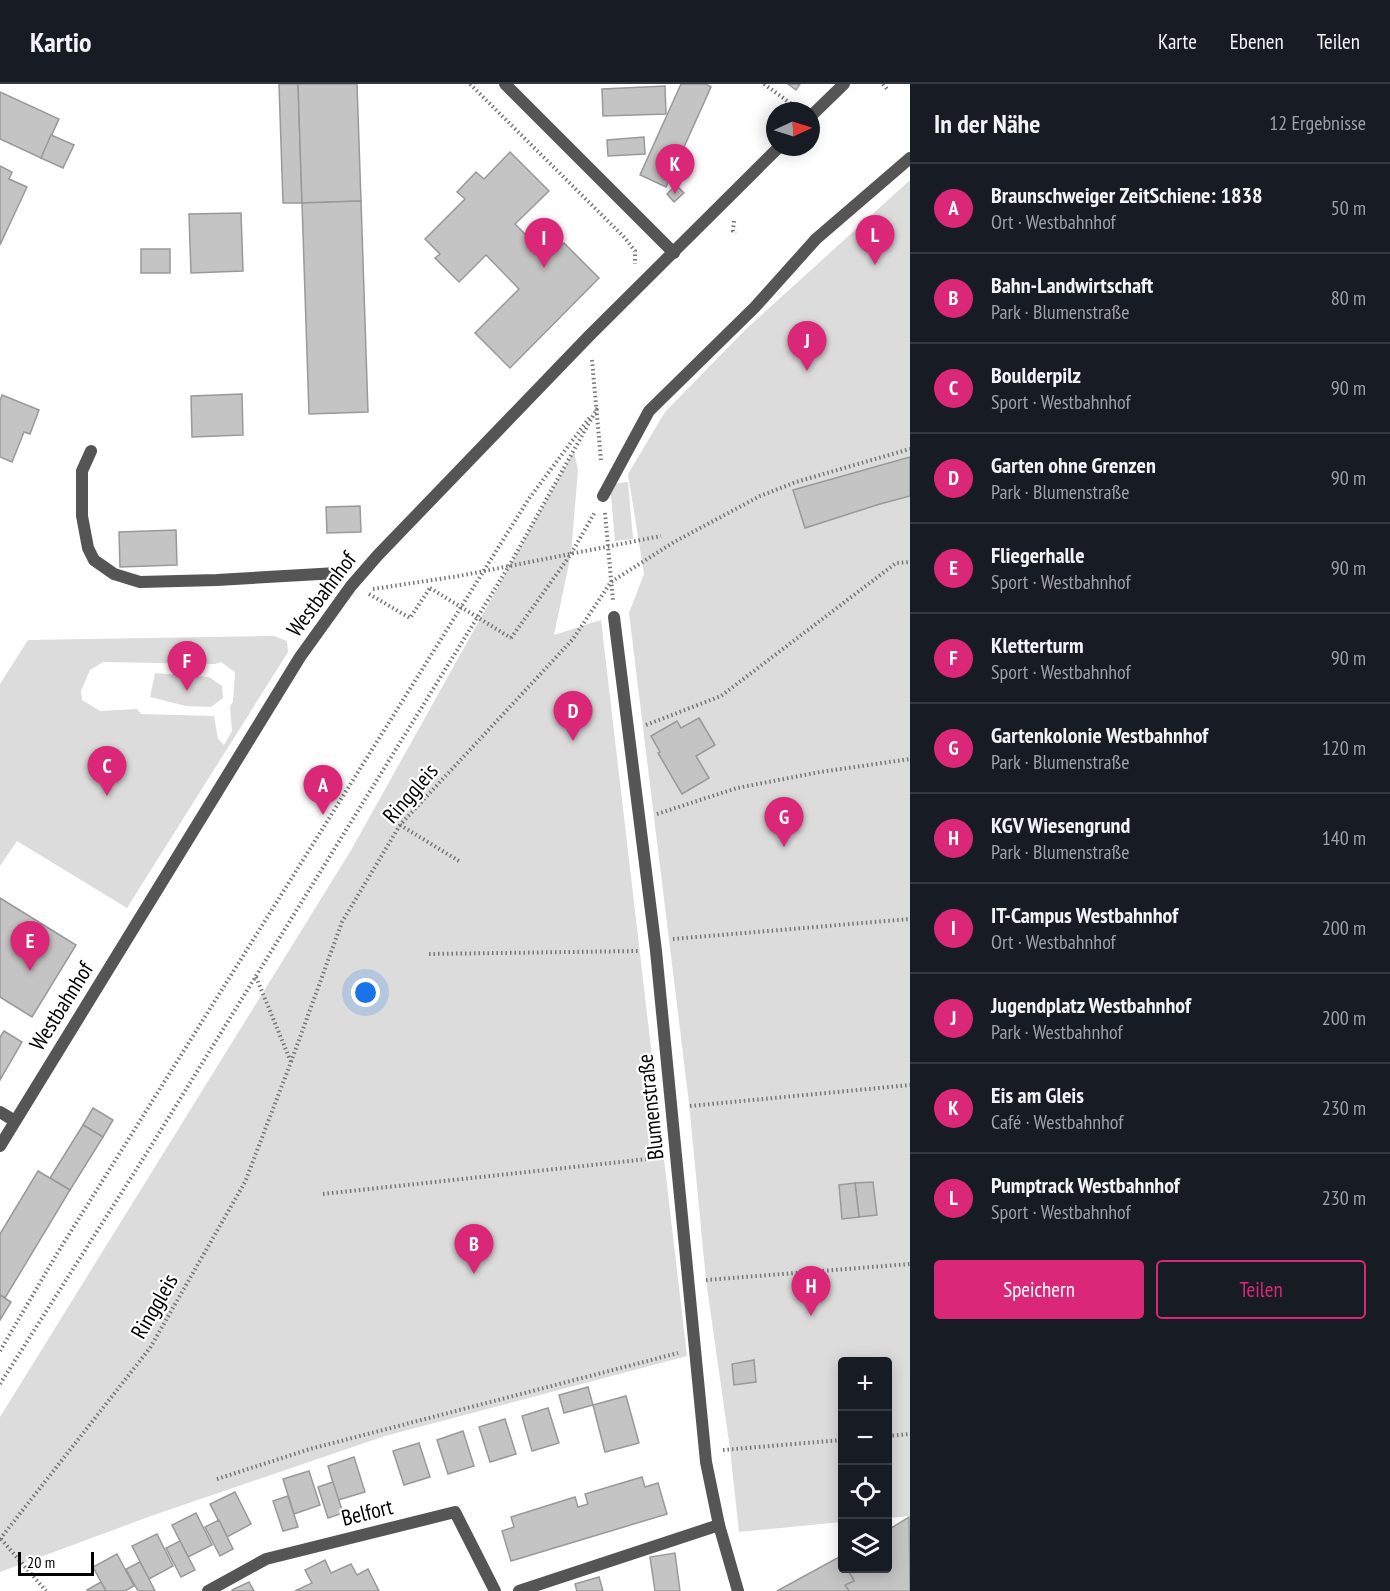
<!DOCTYPE html>
<html lang="de">
<head>
<meta charset="utf-8">
<style>
  body { margin:0; font-family:"PT Sans Narrow",sans-serif; background:#20242c; color:#f1f3f6 }
  .controls { position:absolute; right:18px; bottom:18px; display:grid; overflow:hidden; border-radius:6px; box-shadow:0 3px 15px #0003 }
  .controls button { width:54px; height:54px; display:grid; place-items:center; padding:0; border:0; border-bottom:2px solid #363941; background:#171b24; color:#f1f3f6; font:30px sans-serif }
  .compass { position:absolute; left:766px; top:18px; width:54px; height:54px; border-radius:50%; background:#171b24; box-shadow:0 3px 15px #0003; rotate:86deg }
  .scale { position:absolute; left:18px; bottom:15px; width:76px; box-sizing:border-box; padding-left:6px; border:3px solid #000; border-top:0; font-size:16px; line-height:21px; white-space:nowrap; color:#000; -webkit-text-stroke:4px #fff; paint-order:stroke }
  .you { position:absolute; left:366px; top:909px; width:21px; height:21px; margin:-15px; border:4px solid #fff; border-radius:50%; background:#1a73e8; box-shadow:0 0 0 9px #1a73e833 }
  .badge { display:grid; place-items:center; width:39px; height:39px; border-radius:50%; background:#db2777; color:#fff; font-size:20px; font-weight:700 }
  .pin { position:absolute; translate:-50% -50px; filter:drop-shadow(0 2px 3px #0008) }
  .pin::after { content:''; position:absolute; top:32px; width:21px; height:18px; background:inherit; clip-path:polygon(0 0,100% 0,50% 100%) }
  .list { margin:0; padding:0; list-style:none }
  h2 { display:flex; justify-content:space-between; align-items:center; height:78px; margin:0; padding:0 24px; font-size:26px }
  h2 small { font-size:20px; font-weight:400; color:#9ea1a6 }
  .list li { display:grid; grid-template-columns:39px 1fr auto; gap:18px; align-items:center; box-sizing:border-box; height:90px; padding:0 24px; border-top:2px solid #363941 }
  .list b { display:block; font-size:22px; white-space:nowrap }
  .list p { margin:0; font-size:20px; white-space:nowrap; color:#9ea1a6 }
  .list em { font-size:20px; font-style:normal; color:#9ea1a6 }
  .actions { display:flex; gap:12px; padding:18px 24px }
  .actions a { flex:1; padding:14px 0; border:2px solid #db2777; border-radius:6px; text-align:center; font-size:21px; color:#db2777 }
  .actions .main { background:#db2777; color:#fff }
  .icon { flex:none; width:33px; height:33px; fill:none; stroke:currentColor; stroke-width:2; stroke-linecap:round; stroke-linejoin:round }
  .map { position:relative; flex:none; width:910px; height:1507px; overflow:hidden }
  header { display:flex; align-items:center; gap:36px; box-sizing:border-box; height:84px; padding:0 30px; background:#171b24; border-bottom:2px solid #363941 }
  header strong { font-size:28px }
  nav { display:flex; gap:33px; margin-inline-start:auto; font-size:21px }
  main { display:flex }
  aside { flex:1; background:#171b24 }
  .map>svg:first-child { display:block }
  .green { fill:#dcdcdc; fill-rule:evenodd }
  .building { fill:#c4c4c4; stroke:#999; stroke-width:1.5 }
  .lines { fill:none; stroke-linecap:round; stroke-linejoin:round }
  .path { stroke:#777; stroke-width:4; stroke-dasharray:1.5 3; stroke-linecap:butt }
  .service { stroke:#555; stroke-width:12 }
  .minor { stroke:#555; stroke-width:12 }
  .path-bridge { stroke:#777; stroke-width:4; stroke-dasharray:1.5 3; stroke-linecap:butt }
  .labels { text-anchor:middle; dominant-baseline:central; stroke-width:4.5; stroke-linejoin:round; paint-order:stroke }
  .street-label { font-size:22px; fill:#000; stroke:#fff }
</style>
</head>
<body>
<header>
<strong>Kartio</strong>
<nav><a>Karte</a><a>Ebenen</a><a>Teilen</a></nav>
</header>
<main>
<div class="map">
<svg width="910" height="1507" viewBox="0 0 910 1507">
  <rect width="100%" height="100%" fill="#fff"/>
  <!-- green -->
  <g class="green">
    <polygon points="910,96 910,1432 888,1434 888,1278 842,1278 842,1438 739,1448 730,1365 706,1196 689,1019 629,529 644,490 628,390 665,328 745,246"/>
    <polygon points="574,367 578,386 571,470 554,551 601,536 687,1272 385,1352 151,1432 0,1488 0,1333 350,768"/>
    <polygon points="628,398 633,455 615,457 610,400"/>
    <path d="M 274,552 L 287,557 L 288,568 L 127,824 L 17,757 L 0,782 L 0,600 L 28,556 ZM 103,578 L 215,580 L 221,578 L 235,588 L 233,617 L 230,623 L 232,647 L 224,661 L 218,655 L 214,632 L 141,630 L 137,625 L 100,627 L 82,616 L 81,607 L 90,586 Z"/>
    <polygon points="155,589 209,593 222,602 223,614 211,623 186,622 150,613"/>
  </g>
  <!-- building -->
  <g class="building">
    <polygon points="279,0 298,0 302,119 283,119"/>
    <polygon points="298,0 357,0 361,117 302,119"/>
    <polygon points="681,0 706,0 711,3 666,103 640,91"/>
    <polygon points="788,0 800,0 796,6"/>
    <polygon points="665,2 666,30 603,32 602,5"/>
    <polygon points="0,8 59,35 41,74 0,55"/>
    <polygon points="51,51 74,61 63,84 41,74"/>
    <polygon points="644,53 645,70 608,72 607,56"/>
    <polygon points="510,68 549,107 515,140 549,174 564,159 599,194 510,284 475,249 519,205 486,171 459,198 435,174 440,170 425,155 465,115 457,108 476,88 484,95"/>
    <polygon points="0,82 12,88 9,95 27,103 0,161"/>
    <polygon points="676,101 684,109 674,118 667,110"/>
    <polygon points="361,117 368,328 309,330 302,119"/>
    <polygon points="241,129 243,187 191,189 189,130"/>
    <rect x="141" y="165" width="29" height="24"/>
    <polygon points="242,310 243,351 192,353 191,312"/>
    <polygon points="2,311 39,326 30,350 24,348 12,378 0,373 0,317"/>
    <polygon points="910,373 910,412 880,420 805,444 793,406"/>
    <polygon points="360,422 361,448 327,449 326,423"/>
    <polygon points="176,446 177,481 120,483 119,448"/>
    <polygon points="699,634 715,661 696,672 709,694 682,710 658,669 660,668 651,652 677,637 681,644"/>
    <polygon points="0,814 76,861 32,933 0,913"/>
    <polygon points="4,947 22,958 0,996 0,953"/>
    <polygon points="93,1024 113,1036 103,1053 83,1041"/>
    <polygon points="83,1041 103,1053 70,1106 50,1094"/>
    <polygon points="38,1087 70,1106 5,1214 0,1211 0,1150"/>
    <polygon points="873,1098 877,1131 859,1133 855,1099"/>
    <polygon points="855,1099 859,1133 842,1135 839,1101"/>
    <polygon points="0,1211 11,1218 0,1236"/>
    <polygon points="754,1276 756,1298 734,1301 732,1280"/>
    <polygon points="588,1303 593,1321 564,1329 559,1311"/>
    <polygon points="626,1312 639,1359 605,1368 593,1321"/>
    <polygon points="548,1324 559,1359 532,1367 522,1332"/>
    <polygon points="505,1335 516,1370 490,1378 479,1343"/>
    <polygon points="463,1347 474,1382 448,1390 437,1356"/>
    <polygon points="419,1359 430,1393 404,1401 393,1367"/>
    <polygon points="354,1373 365,1408 338,1416 328,1382"/>
    <polygon points="309,1387 320,1421 294,1430 283,1395"/>
    <polygon points="642,1393 645,1403 658,1399 667,1430 511,1477 502,1447 514,1443 511,1433 575,1413 578,1423 588,1420 585,1410"/>
    <polygon points="333,1398 343,1429 328,1434 318,1403"/>
    <polygon points="235,1408 251,1440 227,1453 210,1420"/>
    <polygon points="288,1412 298,1443 283,1447 273,1417"/>
    <polygon points="196,1429 212,1461 188,1473 172,1441"/>
    <polygon points="909,1433 910,1507 849,1507 845,1501 854,1497 847,1484 888,1484 888,1446"/>
    <polygon points="219,1436 233,1465 220,1472 205,1443"/>
    <polygon points="157,1450 173,1482 149,1495 132,1462"/>
    <polygon points="180,1457 195,1486 181,1493 166,1464"/>
    <polygon points="675,1469 680,1507 655,1507 650,1473"/>
    <polygon points="117,1470 134,1502 125,1507 106,1507 93,1483"/>
    <polygon points="841,1472 842,1484 847,1484 854,1497 845,1501 849,1507 777,1507"/>
    <polygon points="325,1476 331,1489 351,1480 357,1491 368,1485 379,1507 295,1507 312,1499 305,1486"/>
    <polygon points="140,1478 149,1495 155,1507 138,1507 126,1485"/>
    <polygon points="599,1493 603,1507 577,1507 575,1500"/>
    <polygon points="101,1498 106,1507 88,1507 87,1506"/>
    <polygon points="249,1498 254,1507 232,1507 232,1506"/>
  </g>
  <g class="lines">
    <!-- path -->
    <g class="path">
      <polyline points="470,0 625,154 635,167 635,180"/>
      <polyline points="764,0 797,24"/>
      <polyline points="883,0 887,5"/>
      <polyline points="734,137 733,147 736,149"/>
      <polyline points="592,276 601,376"/>
      <polyline points="605,429 613,517"/>
      <polyline points="373,505 459,492 661,452"/>
      <polyline points="369,510 410,534 430,504"/>
      <polyline points="511,554 571,470 595,428"/>
      <polyline points="646,641 721,612 896,479 910,478"/>
      <polyline points="657,730 737,704 820,688 910,675"/>
      <polyline points="400,741 459,777"/>
      <polyline points="673,855 910,835"/>
      <polyline points="429,870 639,867"/>
      <polyline points="256,893 291,978"/>
      <polyline points="690,1022 910,1001"/>
      <polyline points="323,1110 657,1074"/>
      <polyline points="706,1196 910,1180"/>
      <polyline points="0,1267 58,1168 528,416 590,333"/>
      <polyline points="0,1300 148,1067 509,482 598,323"/>
      <polyline points="888,1352 910,1350"/>
      <polyline points="723,1366 842,1356"/>
      <polyline points="217,1395 310,1365 678,1269"/>
      <polyline points="0,1455 150,1264 245,1098 291,978 342,838 400,741 573,555 611,498 674,458 760,412 796,398 910,365"/>
      <polyline points="1,1455 46,1507"/>
    </g>
    <!-- service -->
    <g class="service">
      <polyline points="91,367 82,387 82,432 88,464 94,476 114,490 140,498 217,496 337,489"/>
      <polyline points="603,412 649,327 755,223 816,155 910,74"/>
      <polyline points="0,1028 15,1037"/>
    </g>
    <!-- minor -->
    <g class="minor">
      <polyline points="505,0 674,169"/>
      <polyline points="811,32 844,0"/>
      <polyline points="614,533 656,867 706,1378 719,1441 738,1507"/>
      <polyline points="0,1062 300,573 351,502 378,471 589,252 779,63"/>
      <polyline points="208,1507 266,1475 455,1428 495,1507"/>
      <polyline points="519,1507 719,1441"/>
    </g>
    <!-- path-bridge -->
    <polyline class="path-bridge" points="430,504 511,554"/>
  </g>
  <g class="labels">
    <!-- street labels -->
    <g class="street-label">
      <text transform="translate(321 510) rotate(-53)">Westbahnhof</text>
      <text transform="translate(410 709) rotate(-49)">Ringgleis</text>
      <text transform="translate(61 922) rotate(-58)">Westbahnhof</text>
      <text transform="translate(650 1023) rotate(-96)">Blumenstraße</text>
      <text transform="translate(154 1222) rotate(-60)">Ringgleis</text>
      <text transform="translate(367 1428) rotate(-14)">Belfort</text>
    </g>
  </g>
</svg>
<div class="controls">
<button>+</button>
<button>−</button>
<button><svg class="icon" aria-label="locate" viewBox="0 0 24 24"><circle cx="12" cy="12" r="6"/><path d="M12 2v4M12 18v4M2 12h4M18 12h4"/></svg></button>
<button><svg class="icon" aria-label="layers" viewBox="0 0 24 24"><path d="M12 4l9 5-9 5-9-5zM3 14l9 5 9-5"/></svg></button>
</div>
<svg class="compass" viewBox="-18 -18 36 36"><path d="M0-13l5 13h-10z" fill="#e53935"/><path d="M0 13l5-13h-10z" fill="#9ea1a6"/></svg>
<div class="scale">20 m</div>
<div class="you"></div>
<div class="pin badge" style="left:323px;top:731px">A</div>
<div class="pin badge" style="left:474px;top:1190px">B</div>
<div class="pin badge" style="left:107px;top:712px">C</div>
<div class="pin badge" style="left:573px;top:657px">D</div>
<div class="pin badge" style="left:30px;top:887px">E</div>
<div class="pin badge" style="left:187px;top:607px">F</div>
<div class="pin badge" style="left:784px;top:763px">G</div>
<div class="pin badge" style="left:811px;top:1232px">H</div>
<div class="pin badge" style="left:544px;top:184px">I</div>
<div class="pin badge" style="left:807px;top:287px">J</div>
<div class="pin badge" style="left:675px;top:110px">K</div>
<div class="pin badge" style="left:875px;top:181px">L</div>
</div>
<aside>
<h2>In der Nähe<small>12 Ergebnisse</small></h2>
<ul class="list">
<li><span class="badge">A</span><div><b>Braunschweiger ZeitSchiene: 1838</b><p>Ort · Westbahnhof</p></div><em>50 m</em></li>
<li><span class="badge">B</span><div><b>Bahn-Landwirtschaft</b><p>Park · Blumenstraße</p></div><em>80 m</em></li>
<li><span class="badge">C</span><div><b>Boulderpilz</b><p>Sport · Westbahnhof</p></div><em>90 m</em></li>
<li><span class="badge">D</span><div><b>Garten ohne Grenzen</b><p>Park · Blumenstraße</p></div><em>90 m</em></li>
<li><span class="badge">E</span><div><b>Fliegerhalle</b><p>Sport · Westbahnhof</p></div><em>90 m</em></li>
<li><span class="badge">F</span><div><b>Kletterturm</b><p>Sport · Westbahnhof</p></div><em>90 m</em></li>
<li><span class="badge">G</span><div><b>Gartenkolonie Westbahnhof</b><p>Park · Blumenstraße</p></div><em>120 m</em></li>
<li><span class="badge">H</span><div><b>KGV Wiesengrund</b><p>Park · Blumenstraße</p></div><em>140 m</em></li>
<li><span class="badge">I</span><div><b>IT-Campus Westbahnhof</b><p>Ort · Westbahnhof</p></div><em>200 m</em></li>
<li><span class="badge">J</span><div><b>Jugendplatz Westbahnhof</b><p>Park · Westbahnhof</p></div><em>200 m</em></li>
<li><span class="badge">K</span><div><b>Eis am Gleis</b><p>Café · Westbahnhof</p></div><em>230 m</em></li>
<li><span class="badge">L</span><div><b>Pumptrack Westbahnhof</b><p>Sport · Westbahnhof</p></div><em>230 m</em></li>
</ul>
<div class="actions"><a class="main">Speichern</a><a>Teilen</a></div>
</aside>
</main>
</body>
</html>
